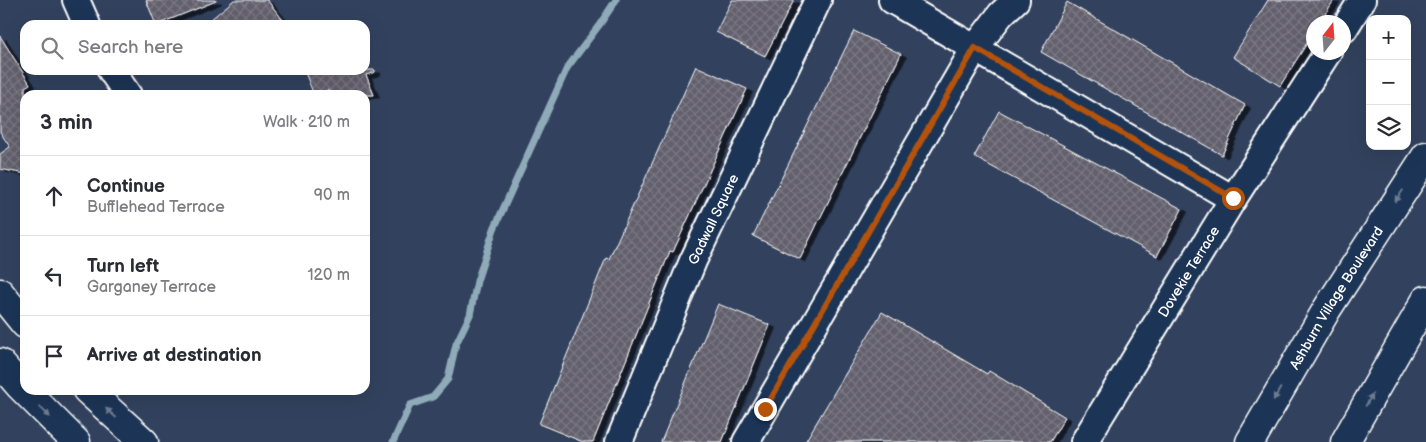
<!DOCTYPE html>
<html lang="en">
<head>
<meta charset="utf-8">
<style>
  body { margin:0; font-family:"Balsamiq Sans",sans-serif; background:#f7f7f7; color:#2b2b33 }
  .controls { position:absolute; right:15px; top:15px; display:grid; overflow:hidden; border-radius:10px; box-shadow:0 5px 20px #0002 }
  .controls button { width:45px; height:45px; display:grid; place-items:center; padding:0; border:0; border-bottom:1px solid #e1e1e2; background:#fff; color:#2b2b33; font:25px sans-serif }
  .compass { position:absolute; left:1306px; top:15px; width:45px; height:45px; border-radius:50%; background:#fff; box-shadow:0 5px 20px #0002; rotate:17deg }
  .stop { position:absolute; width:15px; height:15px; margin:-11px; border:4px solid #b45309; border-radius:50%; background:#fff }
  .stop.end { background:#b45309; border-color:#fff; box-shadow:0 1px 5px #0008 }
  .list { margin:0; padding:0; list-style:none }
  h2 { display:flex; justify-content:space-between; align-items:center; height:65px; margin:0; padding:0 20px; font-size:21px }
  h2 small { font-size:16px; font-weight:400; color:#7c7c81 }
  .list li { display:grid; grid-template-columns:32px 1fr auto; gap:15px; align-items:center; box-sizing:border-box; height:80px; padding:0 20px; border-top:1px solid #e1e1e2 }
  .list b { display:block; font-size:19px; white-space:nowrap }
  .list p { margin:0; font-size:16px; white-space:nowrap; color:#7c7c81 }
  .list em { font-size:16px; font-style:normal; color:#7c7c81 }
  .icon { flex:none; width:28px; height:28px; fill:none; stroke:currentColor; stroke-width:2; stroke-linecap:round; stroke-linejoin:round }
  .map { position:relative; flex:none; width:1426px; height:442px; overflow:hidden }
  .search { position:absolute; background:#fff; box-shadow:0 5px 20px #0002; left:20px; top:20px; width:350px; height:55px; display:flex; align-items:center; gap:12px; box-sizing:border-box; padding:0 18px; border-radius:15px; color:#7c7c81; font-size:19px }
  .panel { position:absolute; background:#fff; box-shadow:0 5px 20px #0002; left:20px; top:90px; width:350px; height:305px; border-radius:15px }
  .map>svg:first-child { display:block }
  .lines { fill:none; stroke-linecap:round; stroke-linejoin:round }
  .stream { stroke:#8faab8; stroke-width:7 }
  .building { fill:url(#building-cross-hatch); stroke:#fff; filter:url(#shadow) }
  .minor-casing { stroke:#fff; stroke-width:30 }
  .secondary-casing { stroke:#fff; stroke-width:31 }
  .minor { stroke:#1d3557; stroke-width:26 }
  .secondary { stroke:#1d3557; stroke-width:28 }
  .oneway { fill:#6c7c92 }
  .route { stroke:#b45309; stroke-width:6 }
  .labels { text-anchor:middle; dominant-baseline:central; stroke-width:4; stroke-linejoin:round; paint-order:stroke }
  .street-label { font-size:14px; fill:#fff; stroke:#1d3557 }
</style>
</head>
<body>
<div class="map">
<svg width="1426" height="442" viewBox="0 0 1426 442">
  <defs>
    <pattern id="building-cross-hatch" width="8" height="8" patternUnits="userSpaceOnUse" patternTransform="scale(1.25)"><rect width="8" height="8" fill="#63606d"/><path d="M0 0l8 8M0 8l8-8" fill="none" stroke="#7a7883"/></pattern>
    <filter id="shadow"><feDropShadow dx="5.5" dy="3" stdDeviation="0" flood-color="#0009"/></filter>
  </defs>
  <rect width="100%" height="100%" fill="#32425e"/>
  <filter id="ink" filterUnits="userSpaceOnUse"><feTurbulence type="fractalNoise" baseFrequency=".02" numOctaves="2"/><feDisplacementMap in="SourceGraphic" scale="10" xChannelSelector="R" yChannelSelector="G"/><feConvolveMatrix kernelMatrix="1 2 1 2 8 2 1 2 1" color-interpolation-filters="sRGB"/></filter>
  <g filter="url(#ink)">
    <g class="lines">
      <!-- stream -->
      <polyline class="stream" points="393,442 410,405 433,397 448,379 456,344 470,315 477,281 494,229 567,68 600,24 616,0"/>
    </g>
    <!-- building -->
    <g class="building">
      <polygon points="146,0 216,0 216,1 156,25"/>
      <polygon points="234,0 267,0 287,25 204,25"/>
      <polygon points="732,0 794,0 765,56 716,32"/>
      <polygon points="1268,0 1334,0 1320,22 1314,22 1314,32 1280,86 1233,57"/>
      <polygon points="1067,2 1245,105 1222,155 1041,52"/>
      <polygon points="854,31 901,54 800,259 753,236"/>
      <polygon points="0,36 30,84 25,87 25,174 0,169 0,154 10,147 0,132"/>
      <polygon points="696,66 747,89 673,252 670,251 593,442 583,442 539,424 606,258 609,259"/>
      <polygon points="304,70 375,70 375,72 366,75 374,95 330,95 328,90 314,95"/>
      <polygon points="999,111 1182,209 1157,256 974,157"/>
      <polygon points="718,304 770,325 722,442 661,442"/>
      <polygon points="882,312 987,374 989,371 1065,417 1050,442 805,442"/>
    </g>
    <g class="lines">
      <defs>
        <g id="minor">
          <polyline points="76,0 87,25"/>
          <polyline points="892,0 1233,199"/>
          <polyline points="1344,29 1362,0"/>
          <polyline points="111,70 128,95"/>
          <path id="s1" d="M 619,442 L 693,261 L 818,0"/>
          <polyline points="746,442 975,48 1001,14 1016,0"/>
          <path id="s2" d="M 1084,442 L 1233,199 L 1328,52"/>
        </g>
        <g id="secondary">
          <polyline points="0,293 25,324"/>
          <polyline points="0,363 20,386 76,442"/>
          <polyline points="87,390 144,442"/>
          <path id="s3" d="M 1250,442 L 1327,309 L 1426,156"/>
          <polyline points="1345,442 1426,300"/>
        </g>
      </defs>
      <!-- minor casing -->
      <use href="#minor" class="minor-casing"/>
      <!-- secondary casing -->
      <use href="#secondary" class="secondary-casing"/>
      <!-- minor -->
      <use href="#minor" class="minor"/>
      <!-- secondary -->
      <use href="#secondary" class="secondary"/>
    </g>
    <!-- one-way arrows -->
    <defs><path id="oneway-solid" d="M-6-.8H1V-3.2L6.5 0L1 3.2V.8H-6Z" transform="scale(1.25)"/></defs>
    <g class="oneway">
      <use href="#oneway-solid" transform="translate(1399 196) rotate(124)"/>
      <use href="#oneway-solid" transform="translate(1277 394) rotate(120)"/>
      <use href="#oneway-solid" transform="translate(1369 400) rotate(-60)"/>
      <use href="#oneway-solid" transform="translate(45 412) rotate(45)"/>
      <use href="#oneway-solid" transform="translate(111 413) rotate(-138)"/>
    </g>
  </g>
  <g class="lines" filter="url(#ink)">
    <!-- route -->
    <polyline class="route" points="765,409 975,48 1233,198"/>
  </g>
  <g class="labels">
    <!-- street labels -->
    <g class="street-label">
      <text stroke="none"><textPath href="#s1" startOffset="242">Gadwall Square</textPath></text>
      <text stroke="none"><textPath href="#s2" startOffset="200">Dovekie Terrace</textPath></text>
      <text stroke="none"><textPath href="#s3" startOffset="168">Ashburn Village Boulevard</textPath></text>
    </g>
  </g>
</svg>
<div class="controls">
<button>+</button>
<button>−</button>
<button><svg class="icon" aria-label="layers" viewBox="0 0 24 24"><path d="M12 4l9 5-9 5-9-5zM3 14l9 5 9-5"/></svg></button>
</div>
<svg class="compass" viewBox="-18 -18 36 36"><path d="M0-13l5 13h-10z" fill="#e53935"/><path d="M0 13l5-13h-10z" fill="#7c7c81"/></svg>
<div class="stop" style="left:1233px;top:198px"></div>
<div class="stop end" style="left:765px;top:409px"></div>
<div class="search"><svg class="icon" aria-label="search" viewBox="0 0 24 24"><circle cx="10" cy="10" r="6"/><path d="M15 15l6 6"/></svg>Search here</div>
<section class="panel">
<h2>3 min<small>Walk · 210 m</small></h2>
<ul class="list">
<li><svg class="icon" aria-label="ahead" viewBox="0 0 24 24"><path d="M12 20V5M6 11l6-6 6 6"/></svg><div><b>Continue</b><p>Bufflehead Terrace</p></div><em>90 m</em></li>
<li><svg class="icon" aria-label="left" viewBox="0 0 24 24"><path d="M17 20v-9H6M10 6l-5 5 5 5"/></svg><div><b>Turn left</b><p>Garganey Terrace</p></div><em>120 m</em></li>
<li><svg class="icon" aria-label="arrive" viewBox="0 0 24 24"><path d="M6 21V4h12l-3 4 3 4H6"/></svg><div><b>Arrive at destination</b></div></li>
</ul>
</section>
</div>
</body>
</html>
